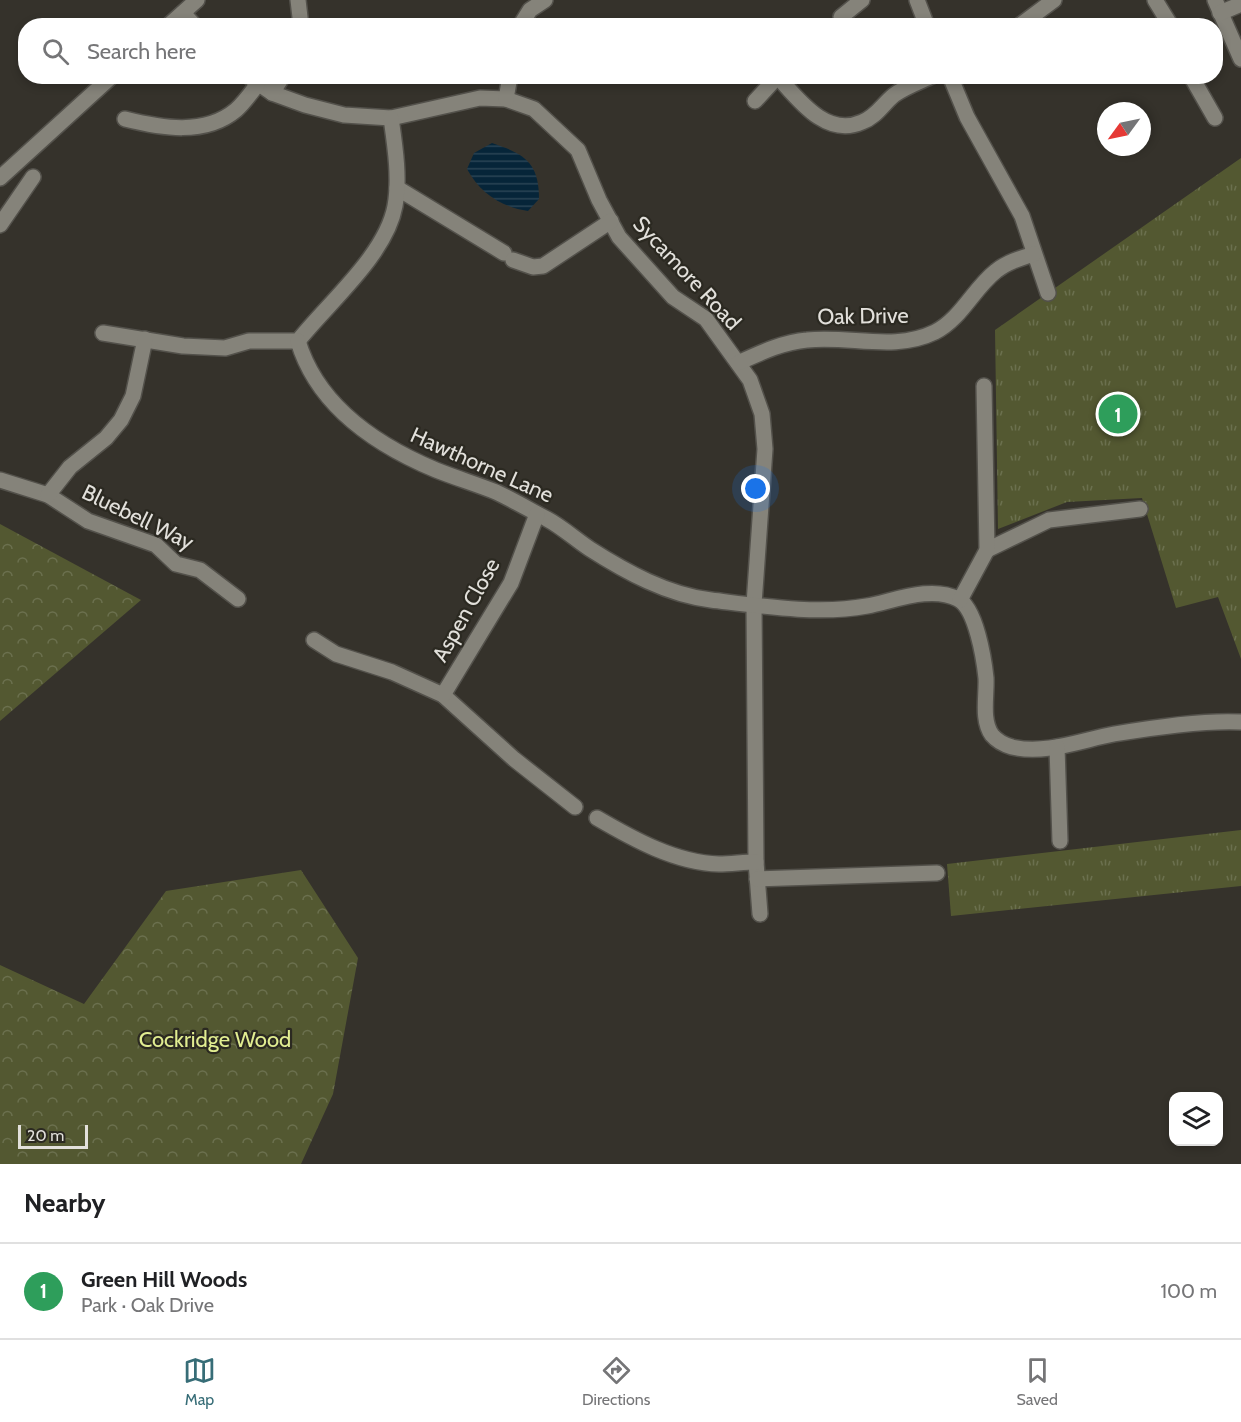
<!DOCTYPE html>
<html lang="en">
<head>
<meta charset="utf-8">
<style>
  body { margin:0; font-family:Cabin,sans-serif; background:#f6f6f6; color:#202124 }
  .controls { position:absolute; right:18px; bottom:18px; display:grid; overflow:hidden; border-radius:12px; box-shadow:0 3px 9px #0003 }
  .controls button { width:54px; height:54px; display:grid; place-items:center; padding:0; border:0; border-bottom:2px solid #e0e0e0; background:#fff; color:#202124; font:30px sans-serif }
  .compass { position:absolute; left:1097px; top:102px; width:54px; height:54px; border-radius:50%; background:#fff; box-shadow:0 3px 9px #0003; rotate:237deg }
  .scale { position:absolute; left:18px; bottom:15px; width:70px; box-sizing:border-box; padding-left:6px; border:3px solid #e2e0db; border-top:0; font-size:16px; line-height:21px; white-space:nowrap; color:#e2e0db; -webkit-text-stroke:4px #2b2921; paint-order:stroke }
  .you { position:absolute; left:756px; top:489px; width:21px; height:21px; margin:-15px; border:4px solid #fff; border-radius:50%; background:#1a73e8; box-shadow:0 0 0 9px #1a73e833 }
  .badge { display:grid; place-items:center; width:39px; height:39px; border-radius:50%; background:#376d77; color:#fff; font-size:20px; font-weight:700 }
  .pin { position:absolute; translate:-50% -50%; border:3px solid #fff; box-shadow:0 2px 6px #0006 }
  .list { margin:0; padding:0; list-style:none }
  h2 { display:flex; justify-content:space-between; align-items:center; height:78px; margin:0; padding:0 24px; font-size:26px }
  h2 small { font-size:20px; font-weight:400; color:#757577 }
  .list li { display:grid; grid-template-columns:39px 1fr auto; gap:18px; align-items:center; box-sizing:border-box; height:96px; padding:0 24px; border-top:2px solid #e0e0e0 }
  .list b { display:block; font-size:22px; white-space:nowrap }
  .list p { margin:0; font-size:20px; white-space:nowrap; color:#757577 }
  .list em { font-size:20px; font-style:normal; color:#757577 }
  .icon { flex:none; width:33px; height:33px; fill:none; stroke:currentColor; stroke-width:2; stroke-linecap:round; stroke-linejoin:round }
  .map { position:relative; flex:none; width:1241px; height:1164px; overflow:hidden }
  .search { position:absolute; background:#fff; box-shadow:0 3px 9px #0003; left:18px; right:18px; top:18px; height:66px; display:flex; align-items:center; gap:15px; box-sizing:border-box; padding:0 21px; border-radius:24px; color:#757577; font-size:22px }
  .sheet { height:174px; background:#fff }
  nav { display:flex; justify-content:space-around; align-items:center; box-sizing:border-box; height:84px; border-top:2px solid #e0e0e0; background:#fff; font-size:16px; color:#757577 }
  nav a { display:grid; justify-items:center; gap:3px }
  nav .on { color:#376d77 }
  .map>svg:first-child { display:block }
  .forest { fill:url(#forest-crowns) }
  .park { fill:url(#park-tufts) }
  .water { fill:url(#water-rules) }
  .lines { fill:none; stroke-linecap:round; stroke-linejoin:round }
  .minor-casing { stroke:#53514b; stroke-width:18 }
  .minor { stroke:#85837a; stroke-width:15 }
  .labels { text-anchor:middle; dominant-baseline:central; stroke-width:4.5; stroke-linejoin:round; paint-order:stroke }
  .street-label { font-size:22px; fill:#e2e0db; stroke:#2b2921 }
  .park-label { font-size:22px; fill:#e1ed91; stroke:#2b2921 }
</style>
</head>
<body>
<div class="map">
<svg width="1241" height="1164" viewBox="0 0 1241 1164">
  <defs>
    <pattern id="forest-crowns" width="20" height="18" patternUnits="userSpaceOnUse" patternTransform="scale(1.5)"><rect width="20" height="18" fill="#535831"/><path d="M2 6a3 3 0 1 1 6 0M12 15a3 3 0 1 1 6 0" fill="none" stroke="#6b704e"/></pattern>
    <pattern id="park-tufts" width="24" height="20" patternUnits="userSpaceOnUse" patternTransform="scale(1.5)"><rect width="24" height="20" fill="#535831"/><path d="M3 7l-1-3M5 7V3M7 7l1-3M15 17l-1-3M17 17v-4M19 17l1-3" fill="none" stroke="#6b704e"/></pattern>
    <pattern id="water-rules" width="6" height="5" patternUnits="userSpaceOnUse" patternTransform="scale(1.5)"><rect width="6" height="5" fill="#062539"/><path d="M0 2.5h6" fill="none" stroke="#2a4455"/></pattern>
  </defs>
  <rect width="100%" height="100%" fill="#35322b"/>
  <!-- forest -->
  <g class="forest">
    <polygon points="0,524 141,600 0,721"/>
    <polygon points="301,870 358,958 333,1094 301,1164 0,1164 0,965 84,1004 166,891"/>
  </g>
  <!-- park -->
  <g class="park">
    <polygon points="1241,158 1241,659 1218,597 1176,608 1142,498 1067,502 998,529 995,330"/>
    <polygon points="1241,830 1241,886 951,916 947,864"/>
  </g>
  <!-- water -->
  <path class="water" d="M 492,143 C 524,154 539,162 539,199 L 528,211 C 501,207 480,193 467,169 L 474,153 Z"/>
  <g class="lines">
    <defs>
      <g id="minor">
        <polyline points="298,0 301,26"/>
        <polyline points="917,0 927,26"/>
        <polyline points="1155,0 1171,26"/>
        <polyline points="1215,0 1241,59"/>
        <polyline points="183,13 195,26"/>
        <polyline points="1220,13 1241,4"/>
        <polyline points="841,17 862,0"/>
        <polyline points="168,26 197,0"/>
        <polyline points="520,26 530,10 545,0"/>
        <polyline points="1019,26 1054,0"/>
        <polyline points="248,76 272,93 305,105 344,115 391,118 480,98 506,99 534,109 578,150 599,200 619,237 673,297 706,319 750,380 762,414 765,449 754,604 756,862 760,914"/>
        <polyline points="950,76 967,117 1022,216 1048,293"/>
        <polyline points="1191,76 1215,118"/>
        <path d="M 778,77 C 798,99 826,138 862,122 C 876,117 883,104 894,95 C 905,87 919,82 932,76"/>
        <polyline points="272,93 283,76"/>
        <polyline points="506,99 510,76"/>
        <polyline points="755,101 778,76"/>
        <path d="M 125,119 C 161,128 205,136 236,110 C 244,103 251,93 257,85"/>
        <polyline points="0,178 112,76"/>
        <polyline points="397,188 504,253"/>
        <polyline points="0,225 33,177"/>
        <polyline points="513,260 533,267 543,266 611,221"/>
        <path d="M 103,333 L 183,346 L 225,348 L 249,341 L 298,341 C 328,303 386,255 395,206 C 400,178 395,146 391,118"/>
        <path d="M 298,341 C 317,405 376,445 436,470 C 456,478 476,484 496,492 C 513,500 530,510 547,519 C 562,527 575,539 590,549 C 626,572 668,595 711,600 C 761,606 818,615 867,606 C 894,601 931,585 958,599 C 976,608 984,659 986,678 C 987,695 981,720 992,735 C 997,741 1005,745 1012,747 C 1045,755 1082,740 1114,734 C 1149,728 1207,720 1241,722"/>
        <path d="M 738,363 C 760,353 783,342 807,340 C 850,335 894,352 935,332 C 961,319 974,288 996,271 C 1007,262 1021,258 1034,254"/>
        <polyline points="0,480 48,495 88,521 156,545 176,564 200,570 238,599"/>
        <polyline points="48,495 70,467 106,438 121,420 133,396 145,339"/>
        <polyline points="987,550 1049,520 1140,509"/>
        <polyline points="960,600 987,550 984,386"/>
        <polyline points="314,640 336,654 392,672 443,695 514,759 575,807"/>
        <polyline points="443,695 511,583 537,514"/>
        <polyline points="1057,747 1060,841"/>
        <path d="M 597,818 C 633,839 676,863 719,864 C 731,864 744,862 756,862"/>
        <polyline points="757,879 937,873"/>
      </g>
    </defs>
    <!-- minor casing -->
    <use href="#minor" class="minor-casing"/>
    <!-- minor -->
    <use href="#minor" class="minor"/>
  </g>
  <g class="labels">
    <!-- street labels -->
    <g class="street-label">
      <text transform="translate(687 273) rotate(47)">Sycamore Road</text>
      <text transform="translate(863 316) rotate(-1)">Oak Drive</text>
      <text transform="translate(482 465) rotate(24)">Hawthorne Lane</text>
      <text transform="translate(138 517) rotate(26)">Bluebell Way</text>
      <text transform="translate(466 610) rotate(-61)">Aspen Close</text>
    </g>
    <!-- park labels -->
    <g class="park-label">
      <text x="215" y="1039">Cockridge Wood</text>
    </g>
  </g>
</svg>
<div class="controls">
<button><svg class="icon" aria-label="layers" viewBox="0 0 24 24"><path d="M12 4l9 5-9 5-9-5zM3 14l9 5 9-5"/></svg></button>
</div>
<svg class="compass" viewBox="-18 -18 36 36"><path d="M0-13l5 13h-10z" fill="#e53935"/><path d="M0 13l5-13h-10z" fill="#757577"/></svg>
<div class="scale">20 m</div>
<div class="you"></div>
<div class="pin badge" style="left:1118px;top:414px;background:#2e9e5b">1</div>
<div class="search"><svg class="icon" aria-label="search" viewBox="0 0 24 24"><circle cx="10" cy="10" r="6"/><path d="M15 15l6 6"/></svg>Search here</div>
</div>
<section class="sheet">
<h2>Nearby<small></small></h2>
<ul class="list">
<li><span class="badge" style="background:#2e9e5b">1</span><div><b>Green Hill Woods</b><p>Park · Oak Drive</p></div><em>100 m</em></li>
</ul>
</section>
<nav>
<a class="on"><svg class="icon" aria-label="map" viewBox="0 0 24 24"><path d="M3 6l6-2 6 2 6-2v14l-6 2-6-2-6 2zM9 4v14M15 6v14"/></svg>Map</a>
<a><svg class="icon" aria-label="directions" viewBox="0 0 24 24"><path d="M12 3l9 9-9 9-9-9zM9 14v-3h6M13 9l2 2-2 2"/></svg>Directions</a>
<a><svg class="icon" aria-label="saved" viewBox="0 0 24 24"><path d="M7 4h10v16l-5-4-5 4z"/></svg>Saved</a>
</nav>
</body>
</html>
